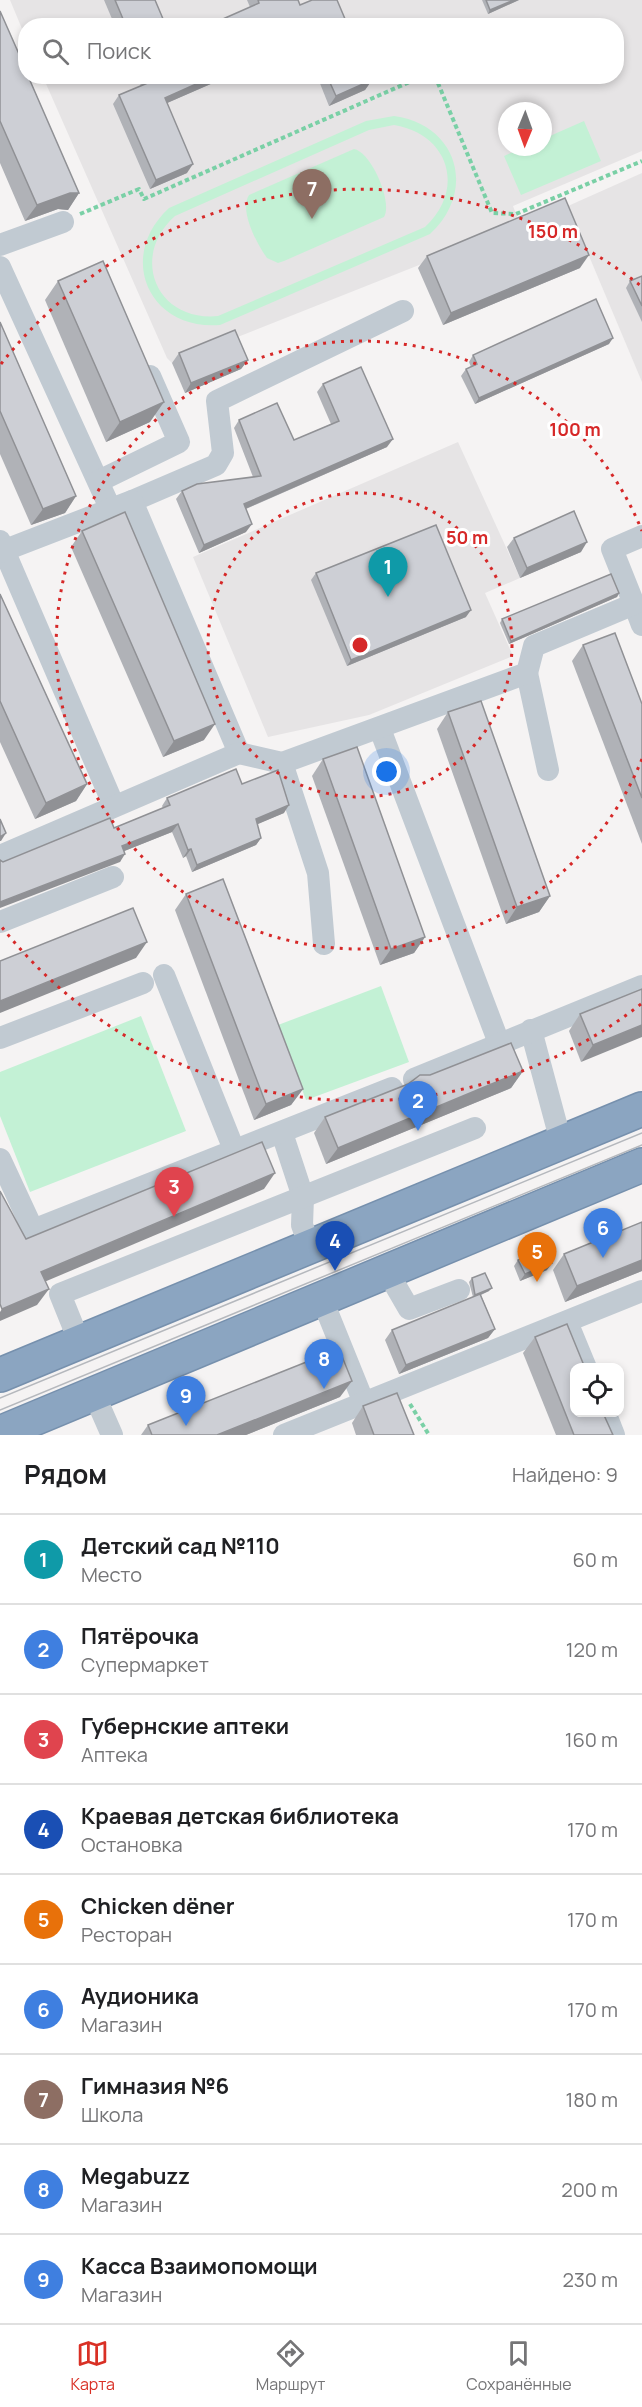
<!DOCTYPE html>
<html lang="ru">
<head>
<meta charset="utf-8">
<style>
  body { margin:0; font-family:Manrope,sans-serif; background:#f6f6f6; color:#202124 }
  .controls { position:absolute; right:18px; bottom:18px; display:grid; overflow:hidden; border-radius:12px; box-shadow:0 3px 9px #0003 }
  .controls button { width:54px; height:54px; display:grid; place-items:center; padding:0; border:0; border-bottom:2px solid #e0e0e0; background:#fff; color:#202124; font:30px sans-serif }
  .compass { position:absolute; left:498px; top:102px; width:54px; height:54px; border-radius:50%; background:#fff; box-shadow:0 3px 9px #0003; rotate:181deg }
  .you { position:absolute; left:387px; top:772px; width:21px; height:21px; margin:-15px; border:4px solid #fff; border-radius:50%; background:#1a73e8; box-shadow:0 0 0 9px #1a73e833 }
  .badge { display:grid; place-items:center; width:39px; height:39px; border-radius:50%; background:#d93025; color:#fff; font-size:20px; font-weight:700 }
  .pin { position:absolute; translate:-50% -50px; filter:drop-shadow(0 2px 3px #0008) }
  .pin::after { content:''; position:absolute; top:32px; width:21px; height:18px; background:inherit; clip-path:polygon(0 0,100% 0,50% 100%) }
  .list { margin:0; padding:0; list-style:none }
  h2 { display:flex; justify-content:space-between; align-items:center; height:78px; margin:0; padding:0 24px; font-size:26px }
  h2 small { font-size:20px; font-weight:400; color:#757577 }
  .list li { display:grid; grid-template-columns:39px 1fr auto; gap:18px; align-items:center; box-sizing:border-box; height:90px; padding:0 24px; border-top:2px solid #e0e0e0 }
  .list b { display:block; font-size:22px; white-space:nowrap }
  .list p { margin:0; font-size:20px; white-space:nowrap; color:#757577 }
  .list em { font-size:20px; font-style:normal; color:#757577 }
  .icon { flex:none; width:33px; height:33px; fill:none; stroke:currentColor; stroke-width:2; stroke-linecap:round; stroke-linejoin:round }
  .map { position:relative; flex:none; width:642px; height:1435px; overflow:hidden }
  .search { position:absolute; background:#fff; box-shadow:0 3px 9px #0003; left:18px; right:18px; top:18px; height:66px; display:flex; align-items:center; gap:15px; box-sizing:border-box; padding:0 21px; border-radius:24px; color:#757577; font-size:22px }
  .sheet { height:888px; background:#fff }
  nav { display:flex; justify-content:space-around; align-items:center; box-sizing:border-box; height:84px; border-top:2px solid #e0e0e0; background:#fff; font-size:16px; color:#757577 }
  nav a { display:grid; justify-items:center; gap:3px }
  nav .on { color:#d93025 }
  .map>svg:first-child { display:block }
  .education { fill:#e6e4e5; fill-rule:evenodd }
  .green { fill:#c3f1d5; fill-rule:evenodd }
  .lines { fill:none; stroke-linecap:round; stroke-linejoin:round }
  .highway-casing { stroke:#7690ad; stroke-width:36 }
  .path { stroke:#7ad0a6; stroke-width:4; stroke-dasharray:4.5 3; stroke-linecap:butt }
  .minor { stroke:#c1cad2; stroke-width:22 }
  .highway { stroke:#8ba5c1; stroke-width:33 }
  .tram { stroke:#b5b8bd; stroke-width:1.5 }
  .wall { fill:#b0b2b7 }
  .shaded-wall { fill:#909195 }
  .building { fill:#cdcfd5; stroke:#909195; stroke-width:1.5 }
  .ring { fill:none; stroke:#d62828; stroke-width:3; stroke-dasharray:3 6 }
  .centre { fill:#d62828; stroke:#fff; stroke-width:3 }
  .ring-label { font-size:18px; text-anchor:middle; font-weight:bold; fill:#d62828; stroke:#fff; stroke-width:6; stroke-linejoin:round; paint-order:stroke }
</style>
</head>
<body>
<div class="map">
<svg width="642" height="1435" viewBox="0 0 642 1435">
  <rect width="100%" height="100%" fill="#f5f3f3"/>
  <!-- education -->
  <g class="education">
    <path d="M 10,0 L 642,0 L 642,151 L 513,206 L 520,225 L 172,363 L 167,358 L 43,77 L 616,76 L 616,26 L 26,26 L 25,36 ZM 507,111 L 543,111 L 543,147 L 507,147 Z"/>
    <polygon points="642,173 642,382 568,206"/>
    <polygon points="458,442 520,578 485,593 513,656 369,715 268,737 193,557"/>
  </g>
  <!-- green -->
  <g class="green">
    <path d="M 394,116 C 458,125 477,191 430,234 L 220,325 C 149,331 116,257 169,208 L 366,121 ZM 394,125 C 449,134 466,189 425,227 L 218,316 C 157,322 129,257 175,216 L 369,130 Z"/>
    <polygon points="584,121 601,161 521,195 504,156 524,147 543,147 543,139"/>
    <path d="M 354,149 C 371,152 393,202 384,217 L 284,261 L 278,263 L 267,258 C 257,244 239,211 249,195 Z"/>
    <polygon points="381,986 409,1062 306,1100 278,1025"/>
    <polygon points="141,1016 186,1131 30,1192 0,1116 0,1072"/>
  </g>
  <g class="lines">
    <defs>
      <g id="highway">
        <polyline points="0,1375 642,1109"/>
        <polyline points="0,1433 642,1165"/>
      </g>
    </defs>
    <!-- highway casing -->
    <use href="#highway" class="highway-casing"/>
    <!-- path -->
    <g class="path">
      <polyline points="435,76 492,213 516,214 642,161"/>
      <polyline points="80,214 139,189 144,199 423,76"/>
      <polyline points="410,1404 429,1435"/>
    </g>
    <!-- minor -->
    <g class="minor">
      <polyline points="0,245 63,222"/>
      <polyline points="0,267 111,510"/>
      <polyline points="99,481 179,442 150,376"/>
      <polyline points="132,501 216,465 223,453 217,401 403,311"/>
      <polyline points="0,541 114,806"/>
      <polyline points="0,552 132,501 239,753"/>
      <polyline points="634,604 642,625"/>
      <polyline points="527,673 548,770"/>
      <polyline points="380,729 499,1043"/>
      <polyline points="282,763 318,873 324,944"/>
      <polyline points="0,856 239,753 282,763 527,673 534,646 634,604 612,549 642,536"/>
      <polyline points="0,922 113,877"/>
      <polyline points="164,975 235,1152"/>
      <polyline points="531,1030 561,1142"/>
      <polyline points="0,1038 143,983"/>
      <polyline points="414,1079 642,986"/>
      <polyline points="282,1133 303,1197 302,1225 310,1247"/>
      <polyline points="0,1159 33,1230 392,1088"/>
      <polyline points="387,1271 409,1309 459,1290"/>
      <polyline points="322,1299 364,1403"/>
      <polyline points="567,1322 586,1368"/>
      <polyline points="79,1341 60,1294 475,1128"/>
      <polyline points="94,1394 112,1435"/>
      <polyline points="605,1412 614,1435"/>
      <polyline points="284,1435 642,1291"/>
    </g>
    <!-- highway -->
    <use href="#highway" class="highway"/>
    <!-- tram -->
    <g class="tram">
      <polyline points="0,1398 642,1133"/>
      <polyline points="0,1410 642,1145"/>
    </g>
  </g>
  <!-- wall -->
  <g class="wall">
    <polygon points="104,0 155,0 166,26 115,26"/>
    <polygon points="247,0 298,0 300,5 250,7"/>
    <polygon points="482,0 519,0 488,14"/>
    <polygon points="0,11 79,193 68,210 58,209 25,221 0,163"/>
    <polygon points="137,76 229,76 167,103 187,173 150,189 113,104 119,95 141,86"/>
    <polygon points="317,76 370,76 372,80 365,90 329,106"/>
    <polygon points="427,256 580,268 443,325 418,268"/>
    <polygon points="642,276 642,322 626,288 630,281"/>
    <polygon points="58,281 150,422 106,442 45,300"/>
    <polygon points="0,322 76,496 65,513 31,525 0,454"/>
    <polygon points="609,344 475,404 461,376 466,369 471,367 469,362 473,355"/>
    <polygon points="179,353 248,360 241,369 185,393 172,363"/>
    <polygon points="323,384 387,447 246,509 246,532 199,553 176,499 182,491 253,477 234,428 239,420 294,440 331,424 317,392"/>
    <polygon points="82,531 204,740 163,757 71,547"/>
    <polygon points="514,538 581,552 520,578 507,547"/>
    <polygon points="316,573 466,617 347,666 311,580"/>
    <polygon points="619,593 617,597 509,644 500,623 502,619"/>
    <polygon points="0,594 87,784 76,801 35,819 0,742"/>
    <polygon points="583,645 642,704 642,844 572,661"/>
    <polygon points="448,712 550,896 539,912 506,924 437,729"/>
    <polygon points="323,759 425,937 414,953 380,965 312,776"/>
    <polygon points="242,784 284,813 257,824 261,838 256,845 192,872 186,856 183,858 172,832 124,851 120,862 3,862 114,828 163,808 162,806 167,798"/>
    <polygon points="186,894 303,1089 291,1105 254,1120 175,910"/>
    <polygon points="642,989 581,1062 569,1031 580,1014"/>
    <polygon points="523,1071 511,1088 326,1164 314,1133 325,1117 430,1075"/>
    <polygon points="642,1222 642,1271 565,1302 553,1270 564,1254"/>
    <polygon points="518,1260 547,1270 520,1281 514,1266"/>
    <polygon points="472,1278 489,1291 481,1295 495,1329 488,1338 399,1374 385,1340 392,1330 473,1297 469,1282"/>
    <polygon points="535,1337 613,1435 556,1435 523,1353"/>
    <polygon points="340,1397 246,1435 141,1435 148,1425"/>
    <polygon points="363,1406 414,1435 356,1435 352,1423"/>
  </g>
  <!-- shaded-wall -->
  <g class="shaded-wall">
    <polygon points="514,0 519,0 488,14 490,10"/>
    <polygon points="214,76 229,76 158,107 165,98"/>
    <polygon points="372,80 365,90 329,106 336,96"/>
    <polygon points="193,164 187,173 150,189 156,180"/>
    <polygon points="70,193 79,193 68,210 58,209 25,221 37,205"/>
    <polygon points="589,255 580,268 443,325 451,313"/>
    <polygon points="613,338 609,344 475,404 479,398"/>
    <polygon points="248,360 241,369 185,393 191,383"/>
    <polygon points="164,402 150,422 106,442 120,422"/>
    <polygon points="393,439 387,447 238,512 244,504"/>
    <polygon points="76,496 65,513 31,525 43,509"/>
    <polygon points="252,524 246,532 199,553 204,545"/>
    <polygon points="587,542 581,552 520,578 527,568"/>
    <polygon points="619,593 617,597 509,644 511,641"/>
    <polygon points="471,610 466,617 347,666 351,660"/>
    <polygon points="215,724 204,740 163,757 174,741"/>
    <polygon points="87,784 76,801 35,819 46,803"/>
    <polygon points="289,805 284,813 251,827 256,819"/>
    <polygon points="178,824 172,832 117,854 122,846"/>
    <polygon points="6,833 1,841 0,841 0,837"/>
    <polygon points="261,838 256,845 192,872 197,865"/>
    <polygon points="191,849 186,856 183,858 188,850"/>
    <polygon points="125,854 120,862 0,908 0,902"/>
    <polygon points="550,896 539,912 506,924 517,907"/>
    <polygon points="425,937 414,953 380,965 391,949"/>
    <polygon points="147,942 136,958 0,1013 0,1001"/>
    <polygon points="642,1025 642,1037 581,1062 593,1045"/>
    <polygon points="523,1071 511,1088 326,1164 338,1148"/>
    <polygon points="303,1089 291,1105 254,1120 266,1104"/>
    <polygon points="275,1173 264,1189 30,1288 41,1272"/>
    <polygon points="642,1260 642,1271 565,1302 577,1286"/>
    <polygon points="552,1263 547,1270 520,1281 525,1274"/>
    <polygon points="492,1288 489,1291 473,1298 475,1295"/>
    <polygon points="49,1289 37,1305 0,1321 0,1312 2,1309"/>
    <polygon points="495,1329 488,1338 399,1374 406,1365"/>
    <polygon points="352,1381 340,1397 246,1435 217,1435"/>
  </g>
  <!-- building -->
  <g class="building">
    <polygon points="115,0 155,0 166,26 126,26"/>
    <polygon points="258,0 298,0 300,5 312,0 337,0 348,26 207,26 259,3"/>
    <polygon points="486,0 514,0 490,10"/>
    <polygon points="0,11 26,70 26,76 28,76 79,193 70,193 37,205 0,121"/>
    <polygon points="148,76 214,76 165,98 193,164 156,180 119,95 150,82"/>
    <polygon points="327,76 370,76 372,80 336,96"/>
    <polygon points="565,198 589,255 451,313 427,256"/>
    <polygon points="103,261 164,402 120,422 58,281"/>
    <polygon points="642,276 642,306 630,281"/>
    <polygon points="596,299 613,338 479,398 466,369 477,364 473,355"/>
    <polygon points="0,322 76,496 43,509 0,411"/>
    <polygon points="235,330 248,360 191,383 179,353"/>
    <polygon points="361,367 393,439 244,504 252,524 204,545 182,491 197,484 261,476 239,420 277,403 294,440 339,421 323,384"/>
    <polygon points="574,511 587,542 527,568 514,538"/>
    <polygon points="125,512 215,724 174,741 82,531"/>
    <polygon points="436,525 471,610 351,660 316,573"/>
    <polygon points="611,574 619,593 511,641 502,619"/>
    <polygon points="0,594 87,784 46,803 0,701"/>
    <polygon points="615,633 642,704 642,798 583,645"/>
    <polygon points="481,701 550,896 517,907 448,712"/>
    <polygon points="357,747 425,937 391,949 323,759"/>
    <polygon points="236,769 242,784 278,770 289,805 256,819 261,838 197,865 191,849 188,850 178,824 122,846 125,854 0,902 0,860 3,862 110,818 114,828 170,805 167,798"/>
    <polygon points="0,819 6,833 0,837"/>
    <polygon points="223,879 303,1089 266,1104 186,894"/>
    <polygon points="133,908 147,942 0,1001 0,961"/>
    <polygon points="642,989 642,1025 593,1045 580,1014"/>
    <polygon points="511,1043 523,1071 338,1148 325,1117 408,1084 420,1075 430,1075"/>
    <polygon points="262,1142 275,1173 41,1272 49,1289 2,1309 0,1304 0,1191 26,1239"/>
    <polygon points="642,1222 642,1260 577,1286 564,1254"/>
    <polygon points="545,1248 552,1263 525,1274 518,1260"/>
    <polygon points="485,1273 492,1288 475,1295 472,1278"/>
    <polygon points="480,1294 495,1329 406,1365 392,1330"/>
    <polygon points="567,1324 585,1368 574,1368 574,1413 603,1413 613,1435 574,1435 535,1337"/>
    <polygon points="339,1349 352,1381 217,1435 152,1435 148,1425"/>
    <polygon points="397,1393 414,1435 374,1435 363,1406"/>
  </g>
  <!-- distance rings -->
  <g class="ring">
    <circle cx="360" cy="645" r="152"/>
    <path d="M642 759A304 304 0 1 1 642 531"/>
    <path d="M641 1004A456 456 0 0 1 1 926M1 364A456 456 0 0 1 641 286"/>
  </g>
  <circle cx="360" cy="645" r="9" class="centre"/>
  <g class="ring-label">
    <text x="553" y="238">150 m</text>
    <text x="575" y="436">100 m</text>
    <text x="467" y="544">50 m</text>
  </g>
</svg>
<div class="controls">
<button><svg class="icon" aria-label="locate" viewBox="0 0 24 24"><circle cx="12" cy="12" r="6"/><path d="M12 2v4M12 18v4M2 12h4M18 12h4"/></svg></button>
</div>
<svg class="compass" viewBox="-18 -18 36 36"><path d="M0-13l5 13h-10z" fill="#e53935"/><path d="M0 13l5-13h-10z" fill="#757577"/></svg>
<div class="you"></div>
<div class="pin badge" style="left:388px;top:597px;background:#0f9aa8">1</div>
<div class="pin badge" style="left:418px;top:1131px;background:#3f7fe0">2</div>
<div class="pin badge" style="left:174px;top:1217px;background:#e0444e">3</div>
<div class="pin badge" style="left:335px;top:1271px;background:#1a4fb4">4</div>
<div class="pin badge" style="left:537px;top:1282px;background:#e8710a">5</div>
<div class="pin badge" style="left:603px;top:1258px;background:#3f7fe0">6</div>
<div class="pin badge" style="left:312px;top:219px;background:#8d6e63">7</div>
<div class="pin badge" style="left:324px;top:1389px;background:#3f7fe0">8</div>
<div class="pin badge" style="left:186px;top:1426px;background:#3f7fe0">9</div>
<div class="search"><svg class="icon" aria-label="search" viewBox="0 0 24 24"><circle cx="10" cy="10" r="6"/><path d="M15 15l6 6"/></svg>Поиск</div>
</div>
<section class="sheet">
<h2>Рядом<small>Найдено: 9</small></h2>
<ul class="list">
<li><span class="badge" style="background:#0f9aa8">1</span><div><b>Детский сад №110</b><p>Место</p></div><em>60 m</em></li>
<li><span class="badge" style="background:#3f7fe0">2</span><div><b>Пятёрочка</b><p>Супермаркет</p></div><em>120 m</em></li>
<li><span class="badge" style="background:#e0444e">3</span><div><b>Губернские аптеки</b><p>Аптека</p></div><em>160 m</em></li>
<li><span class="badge" style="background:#1a4fb4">4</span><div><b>Краевая детская библиотека</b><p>Остановка</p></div><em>170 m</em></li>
<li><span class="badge" style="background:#e8710a">5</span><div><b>Chicken dëner</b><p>Ресторан</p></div><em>170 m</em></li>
<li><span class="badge" style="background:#3f7fe0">6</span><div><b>Аудионика</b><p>Магазин</p></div><em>170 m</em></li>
<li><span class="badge" style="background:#8d6e63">7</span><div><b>Гимназия №6</b><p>Школа</p></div><em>180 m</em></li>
<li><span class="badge" style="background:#3f7fe0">8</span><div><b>Megabuzz</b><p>Магазин</p></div><em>200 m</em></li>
<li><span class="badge" style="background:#3f7fe0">9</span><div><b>Касса Взаимопомощи</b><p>Магазин</p></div><em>230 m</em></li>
</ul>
</section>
<nav>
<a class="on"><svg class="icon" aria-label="map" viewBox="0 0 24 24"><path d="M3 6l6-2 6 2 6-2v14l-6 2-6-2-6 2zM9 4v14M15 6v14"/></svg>Карта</a>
<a><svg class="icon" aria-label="directions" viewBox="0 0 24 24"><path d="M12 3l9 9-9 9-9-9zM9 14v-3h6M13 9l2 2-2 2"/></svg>Маршрут</a>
<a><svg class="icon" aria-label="saved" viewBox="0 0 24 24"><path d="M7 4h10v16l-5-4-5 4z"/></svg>Сохранённые</a>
</nav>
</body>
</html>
